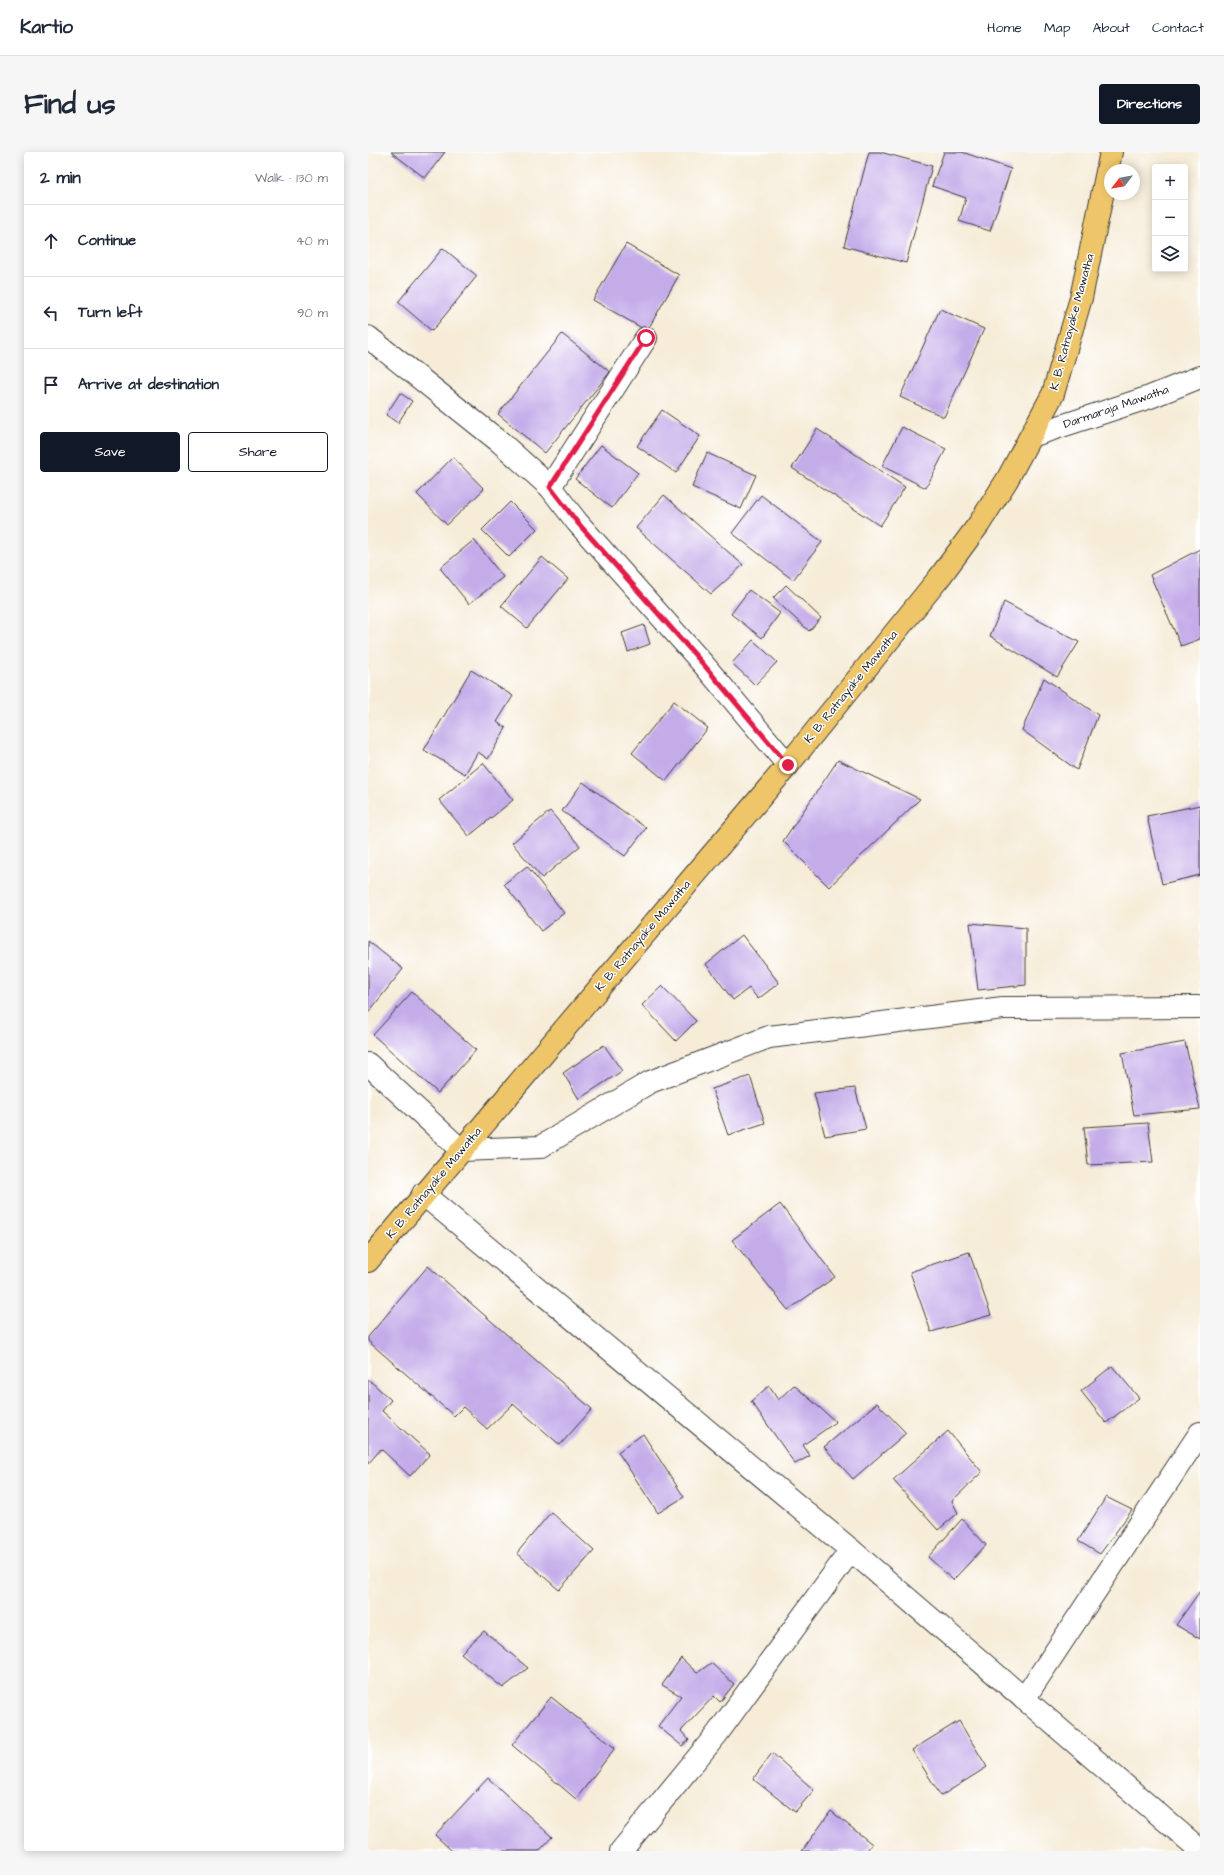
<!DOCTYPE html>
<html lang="en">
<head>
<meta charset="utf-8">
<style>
  body { margin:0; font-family:"Architects Daughter",sans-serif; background:#f6f6f7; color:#1f2937 }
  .controls { position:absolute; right:12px; top:12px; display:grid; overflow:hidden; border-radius:4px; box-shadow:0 2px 10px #0003 }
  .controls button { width:36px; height:36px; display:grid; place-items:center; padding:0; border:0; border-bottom:1px solid #e0e1e3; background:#fff; color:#1f2937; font:20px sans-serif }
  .compass { position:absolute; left:736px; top:12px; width:36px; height:36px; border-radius:50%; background:#fff; box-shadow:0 2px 10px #0003; rotate:239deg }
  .stop { position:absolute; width:12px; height:12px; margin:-9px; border:3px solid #e11d48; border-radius:50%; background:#fff }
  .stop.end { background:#e11d48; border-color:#fff; box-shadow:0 1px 4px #0008 }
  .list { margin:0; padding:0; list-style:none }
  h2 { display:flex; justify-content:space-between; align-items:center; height:52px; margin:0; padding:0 16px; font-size:17px }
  h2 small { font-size:13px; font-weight:400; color:#747a83 }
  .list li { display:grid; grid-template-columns:26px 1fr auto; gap:12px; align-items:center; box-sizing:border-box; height:72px; padding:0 16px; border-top:1px solid #e0e1e3 }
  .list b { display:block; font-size:15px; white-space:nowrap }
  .list em { font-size:13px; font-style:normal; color:#747a83 }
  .actions { display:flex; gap:8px; padding:12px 16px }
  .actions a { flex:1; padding:9px 0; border:1px solid #111827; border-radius:4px; text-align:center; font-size:14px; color:#111827 }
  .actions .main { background:#111827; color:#fff }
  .icon { flex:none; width:22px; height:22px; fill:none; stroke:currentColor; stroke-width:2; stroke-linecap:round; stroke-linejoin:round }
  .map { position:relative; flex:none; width:832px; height:1699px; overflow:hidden; border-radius:4px }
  header { display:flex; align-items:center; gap:24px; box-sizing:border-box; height:56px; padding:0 20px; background:#fff; border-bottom:1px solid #e0e1e3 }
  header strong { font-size:19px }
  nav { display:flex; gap:22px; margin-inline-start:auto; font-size:14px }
  .intro { display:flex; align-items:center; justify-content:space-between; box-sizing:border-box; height:96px; padding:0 24px }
  h1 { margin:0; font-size:28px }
  .button { padding:10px 18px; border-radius:4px; background:#111827; color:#fff; font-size:14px; font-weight:700 }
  main { display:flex; gap:24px; padding:0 24px }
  aside { flex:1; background:#fff; border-radius:4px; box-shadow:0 2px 10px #0003 }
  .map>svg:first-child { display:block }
  .building { fill:#c4ace9 }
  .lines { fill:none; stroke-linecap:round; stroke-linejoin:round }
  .minor-casing { stroke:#3d3b38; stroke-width:24 }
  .highway-casing { stroke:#3d3b38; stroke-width:24 }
  .minor { stroke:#fff; stroke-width:22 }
  .highway { stroke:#eec569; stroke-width:22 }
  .route { stroke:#e11d48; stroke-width:5 }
  .labels { text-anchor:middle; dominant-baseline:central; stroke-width:3; stroke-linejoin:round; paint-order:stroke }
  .street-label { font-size:12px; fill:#1c1c1c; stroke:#fff }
</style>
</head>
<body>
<header>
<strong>Kartio</strong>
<nav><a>Home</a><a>Map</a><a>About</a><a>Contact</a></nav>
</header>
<div class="intro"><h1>Find us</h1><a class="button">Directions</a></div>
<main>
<aside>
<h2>2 min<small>Walk · 130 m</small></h2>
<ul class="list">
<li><svg class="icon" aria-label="ahead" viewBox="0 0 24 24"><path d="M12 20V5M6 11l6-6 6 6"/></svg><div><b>Continue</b></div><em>40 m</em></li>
<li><svg class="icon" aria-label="left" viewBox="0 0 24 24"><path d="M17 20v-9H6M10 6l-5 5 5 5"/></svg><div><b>Turn left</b></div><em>90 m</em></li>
<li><svg class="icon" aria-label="arrive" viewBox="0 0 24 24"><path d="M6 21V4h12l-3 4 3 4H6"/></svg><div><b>Arrive at destination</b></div></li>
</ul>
<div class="actions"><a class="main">Save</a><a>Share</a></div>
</aside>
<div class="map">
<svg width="832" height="1699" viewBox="0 0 832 1699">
  <rect width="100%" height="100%" fill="#fff"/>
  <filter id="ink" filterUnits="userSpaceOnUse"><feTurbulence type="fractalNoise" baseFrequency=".025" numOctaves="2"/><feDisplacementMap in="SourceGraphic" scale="8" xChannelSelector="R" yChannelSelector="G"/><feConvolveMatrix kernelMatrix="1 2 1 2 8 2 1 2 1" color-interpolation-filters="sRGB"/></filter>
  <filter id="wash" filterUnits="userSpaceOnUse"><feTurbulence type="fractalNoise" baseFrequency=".012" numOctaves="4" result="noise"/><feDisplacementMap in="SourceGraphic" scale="16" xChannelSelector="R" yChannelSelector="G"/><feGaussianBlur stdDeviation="0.9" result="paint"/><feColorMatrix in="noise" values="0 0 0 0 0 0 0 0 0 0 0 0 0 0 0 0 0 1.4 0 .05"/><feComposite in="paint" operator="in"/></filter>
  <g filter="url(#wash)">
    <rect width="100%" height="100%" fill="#f6ecd8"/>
    <g id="blocks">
      <!-- building -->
      <g class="building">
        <polygon points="23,0 77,0 57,26"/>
        <polygon points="501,0 512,0 564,14 538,111 476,94"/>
        <polygon points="576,0 594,0 643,17 622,79 591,69 598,46 564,34"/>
        <polygon points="258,92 311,123 279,179 225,148"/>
        <polygon points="75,96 109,124 64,179 30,150"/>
        <polygon points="572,157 616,177 576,265 532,245"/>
        <polygon points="194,182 242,220 177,301 130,262"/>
        <polygon points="32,241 44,249 30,271 18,263"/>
        <polygon points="294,258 332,284 308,321 269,294"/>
        <polygon points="534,275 578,297 558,336 514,314"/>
        <polygon points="449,277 537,335 512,374 424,316"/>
        <polygon points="233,293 270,321 244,356 207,327"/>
        <polygon points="339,301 388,323 373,357 324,335"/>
        <polygon points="85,305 116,337 79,373 49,342"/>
        <polygon points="296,343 375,413 343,442 268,376"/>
        <polygon points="393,343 454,390 425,428 364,381"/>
        <polygon points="142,350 169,377 141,405 114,378"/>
        <polygon points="106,388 135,425 101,452 72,416"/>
        <polygon points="832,397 832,487 813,494 782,423"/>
        <polygon points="174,405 200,427 159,476 133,454"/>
        <polygon points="418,433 453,466 441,479 405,446"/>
        <polygon points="381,438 412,461 394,486 363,462"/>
        <polygon points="636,450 711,490 689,525 622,484"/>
        <polygon points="276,473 282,492 260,500 254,481"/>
        <polygon points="385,488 409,510 387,533 364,511"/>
        <polygon points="103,518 145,544 129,570 138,576 120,607 110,600 97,622 56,598"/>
        <polygon points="676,526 730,563 709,618 654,578"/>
        <polygon points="306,549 340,576 298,629 264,601"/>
        <polygon points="470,608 552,647 461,735 415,689"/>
        <polygon points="115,611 145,648 101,684 71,648"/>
        <polygon points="215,630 278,676 257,704 194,659"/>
        <polygon points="832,653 832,723 794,732 779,664"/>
        <polygon points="182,659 212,694 174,726 144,691"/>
        <polygon points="159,714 196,761 173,779 136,732"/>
        <polygon points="602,771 658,776 658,833 610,838"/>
        <polygon points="374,783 411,831 390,847 381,836 365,848 338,812"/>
        <polygon points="0,789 35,817 0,861"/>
        <polygon points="294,834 328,869 308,889 274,853"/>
        <polygon points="44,840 108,898 70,941 5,883"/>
        <polygon points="817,890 832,957 766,963 754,901"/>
        <polygon points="236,893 254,919 211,947 195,921"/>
        <polygon points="382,924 397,971 360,983 344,937"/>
        <polygon points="487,936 498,977 457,984 446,941"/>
        <polygon points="780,971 785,1010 720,1013 716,975"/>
        <polygon points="412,1052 467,1125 420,1158 364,1088"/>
        <polygon points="601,1100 623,1163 563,1180 542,1120"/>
        <polygon points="60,1114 224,1257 192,1293 145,1252 119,1277 95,1255 86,1264 0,1189 0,1185"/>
        <polygon points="744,1214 771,1246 738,1271 713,1239"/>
        <polygon points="0,1227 23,1248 14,1259 62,1302 42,1324 13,1297 0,1312"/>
        <polygon points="426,1233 468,1270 435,1293 442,1304 427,1312 383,1249 401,1234 410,1248"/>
        <polygon points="509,1251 538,1281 485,1327 456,1295"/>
        <polygon points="580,1279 614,1320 584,1349 590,1361 570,1378 525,1328"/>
        <polygon points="275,1282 316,1345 290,1361 250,1300"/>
        <polygon points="738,1345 764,1358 732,1402 710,1389"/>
        <polygon points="183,1360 226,1399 191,1438 149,1401"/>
        <polygon points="594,1367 618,1393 585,1428 560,1405"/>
        <polygon points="832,1439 832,1487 808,1473"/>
        <polygon points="116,1479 160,1516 135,1536 93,1501"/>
        <polygon points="313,1506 329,1521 343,1511 366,1532 352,1550 346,1544 313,1579 321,1588 314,1594 290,1574 313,1544 294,1533"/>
        <polygon points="183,1545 247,1596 208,1647 144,1593"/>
        <polygon points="591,1569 619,1615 573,1644 544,1598"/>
        <polygon points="404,1601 446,1638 427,1660 385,1627"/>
        <polygon points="120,1626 184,1685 171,1699 84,1699 67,1683"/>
        <polygon points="463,1659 504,1692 498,1699 434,1699"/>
      </g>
    </g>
  </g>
  <g filter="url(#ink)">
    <use href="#blocks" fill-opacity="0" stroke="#3d3b38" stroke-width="1"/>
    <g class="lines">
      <defs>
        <g id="minor">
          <polyline points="0,185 132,290 182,335 209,370 336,513 420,613"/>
          <polyline points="663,284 782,245 832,225"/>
          <polyline points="182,335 278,186"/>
          <polyline points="0,912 93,998 172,995 282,930 401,885 635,856 832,855"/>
          <polyline points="55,1042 483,1398 832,1698"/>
          <polyline points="656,1547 832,1281"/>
          <polyline points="253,1699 349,1582 483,1398"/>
        </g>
        <polyline id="highway" points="0,1109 420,613 571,426 611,372 639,328 685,242 713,146 743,0"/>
      </defs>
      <!-- minor casing -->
      <use href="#minor" class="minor-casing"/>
      <!-- highway casing -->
      <use href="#highway" class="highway-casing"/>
      <!-- minor -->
      <use href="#minor" class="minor"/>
      <!-- highway -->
      <use href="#highway" class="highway"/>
    </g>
  </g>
  <g class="lines" filter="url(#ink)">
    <!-- route -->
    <polyline class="route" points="278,186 182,335 209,370 336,513 420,613"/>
  </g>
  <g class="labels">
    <!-- street labels -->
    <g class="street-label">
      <text transform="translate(704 170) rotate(-75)">K. B. Ratnayake Mawatha</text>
      <text transform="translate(748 255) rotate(-19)">Darmaraja Mawatha</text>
      <text transform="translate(483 535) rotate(-51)">K. B. Ratnayake Mawatha</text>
      <text transform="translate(275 784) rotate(-50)">K. B. Ratnayake Mawatha</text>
      <text transform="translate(66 1031) rotate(-50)">K. B. Ratnayake Mawatha</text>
    </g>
  </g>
</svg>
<div class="controls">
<button>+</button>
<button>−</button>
<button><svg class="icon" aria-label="layers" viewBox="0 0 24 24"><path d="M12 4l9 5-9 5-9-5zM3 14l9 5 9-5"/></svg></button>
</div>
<svg class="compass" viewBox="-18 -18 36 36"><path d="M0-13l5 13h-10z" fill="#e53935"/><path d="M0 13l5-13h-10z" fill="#747a83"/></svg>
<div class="stop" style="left:278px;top:186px"></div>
<div class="stop end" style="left:420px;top:613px"></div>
</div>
</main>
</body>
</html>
